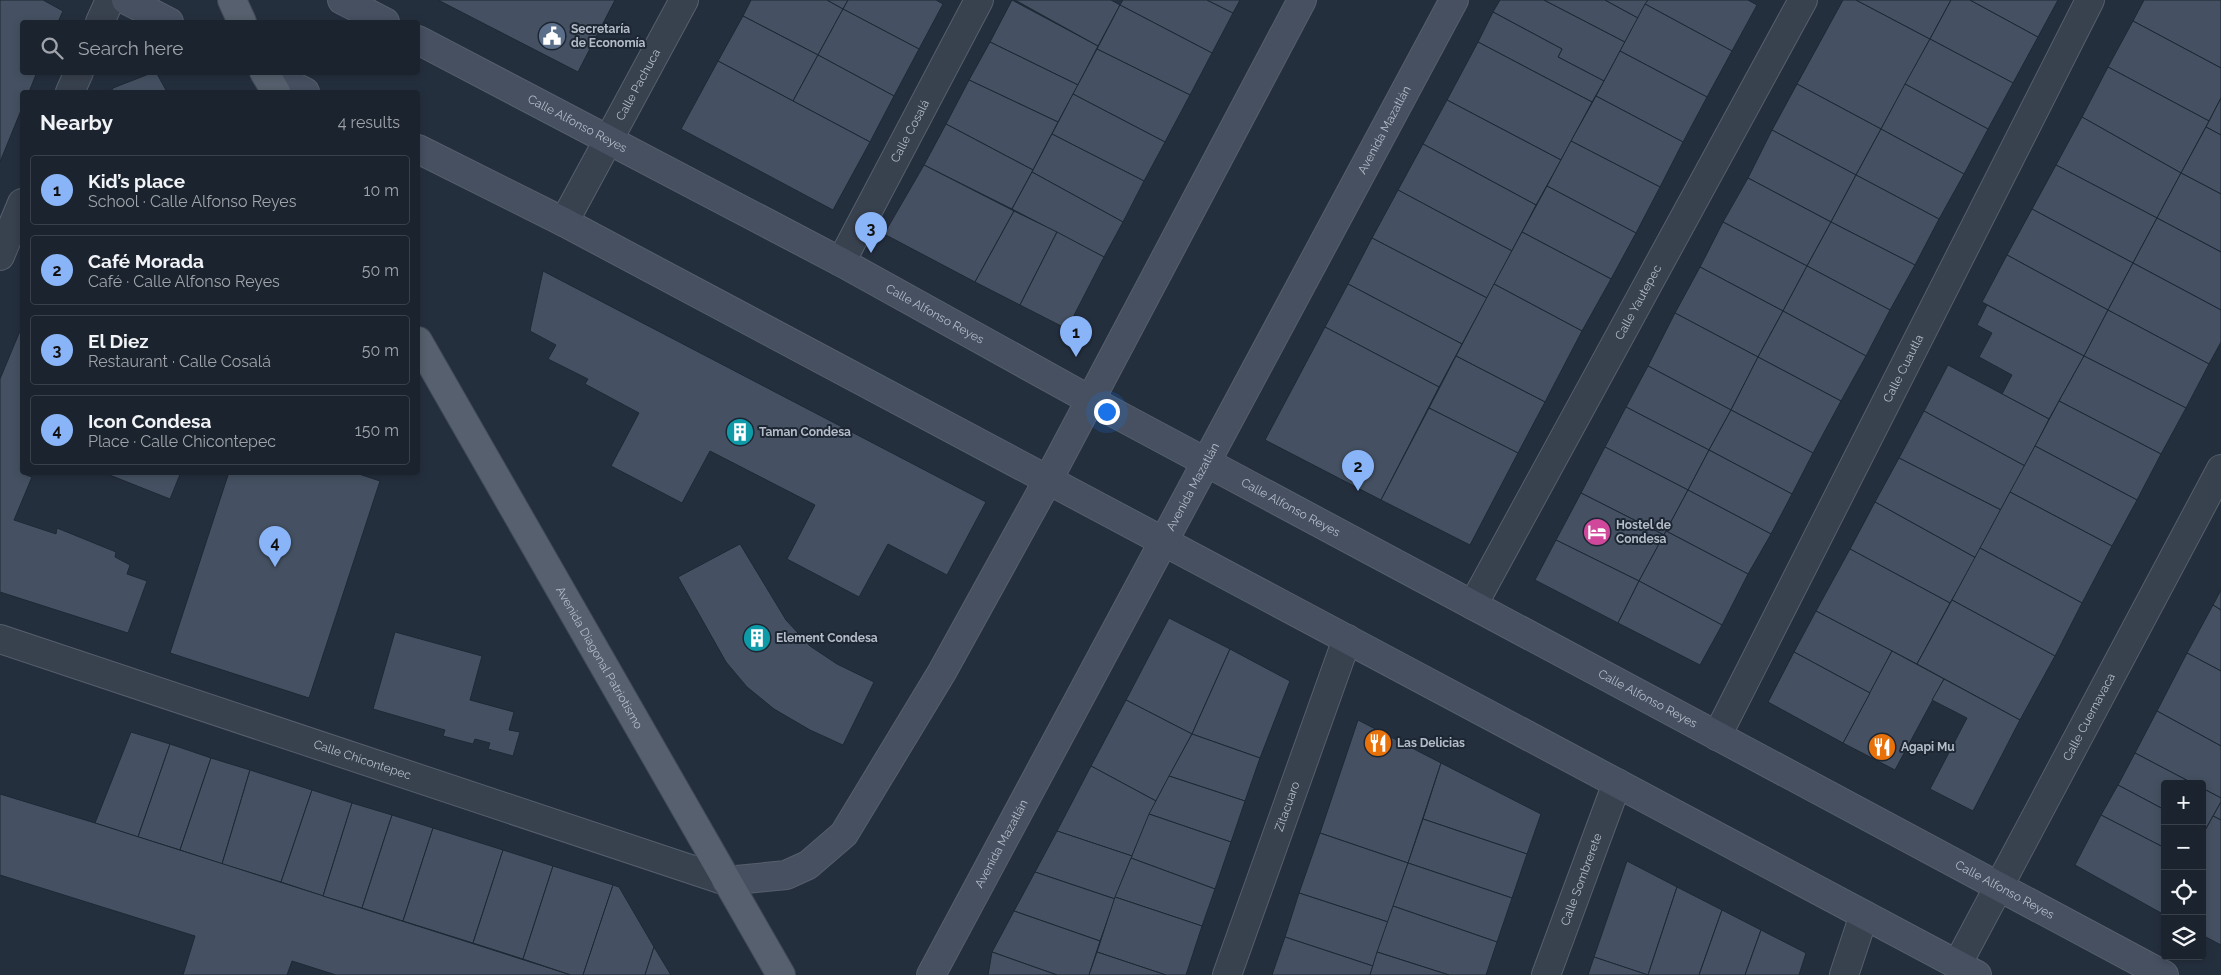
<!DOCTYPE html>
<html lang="en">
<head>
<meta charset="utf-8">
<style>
  body { margin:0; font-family:Raleway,sans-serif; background:#282f3a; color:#f1f3f6 }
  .controls { position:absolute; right:15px; bottom:15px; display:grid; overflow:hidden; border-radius:5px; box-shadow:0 2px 8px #0003 }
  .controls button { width:45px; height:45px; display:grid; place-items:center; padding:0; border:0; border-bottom:1px solid #39404a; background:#1b232e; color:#f1f3f6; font:25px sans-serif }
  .you { position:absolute; left:1106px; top:411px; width:18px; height:18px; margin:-12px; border:4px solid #fff; border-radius:50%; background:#1a73e8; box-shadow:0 0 0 8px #1a73e833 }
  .badge { display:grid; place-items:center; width:32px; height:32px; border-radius:50%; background:#8ab4f8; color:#111; font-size:16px; font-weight:700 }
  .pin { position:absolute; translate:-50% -41px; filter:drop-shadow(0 1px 2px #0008) }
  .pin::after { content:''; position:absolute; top:26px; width:18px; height:15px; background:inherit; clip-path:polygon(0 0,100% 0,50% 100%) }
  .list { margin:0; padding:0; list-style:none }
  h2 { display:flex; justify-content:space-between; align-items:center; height:65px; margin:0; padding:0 20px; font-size:21px }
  h2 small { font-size:16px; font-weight:400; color:#a0a4aa }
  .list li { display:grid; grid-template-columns:32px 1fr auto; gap:15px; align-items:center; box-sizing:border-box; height:70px; margin:0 10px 10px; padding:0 10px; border:1px solid #39404a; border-radius:5px }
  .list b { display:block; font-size:19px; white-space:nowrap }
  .list p { margin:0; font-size:16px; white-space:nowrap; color:#a0a4aa }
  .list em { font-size:16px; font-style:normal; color:#a0a4aa }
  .icon { flex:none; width:28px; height:28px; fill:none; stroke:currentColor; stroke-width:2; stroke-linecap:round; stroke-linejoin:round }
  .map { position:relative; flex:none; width:2221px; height:975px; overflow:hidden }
  .search { position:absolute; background:#1b232e; box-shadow:0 2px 8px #0003; left:20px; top:20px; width:400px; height:55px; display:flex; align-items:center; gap:12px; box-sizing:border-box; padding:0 18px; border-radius:5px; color:#a0a4aa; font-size:19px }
  .panel { position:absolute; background:#1b232e; box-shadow:0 2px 8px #0003; left:20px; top:90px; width:400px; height:385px; border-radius:5px }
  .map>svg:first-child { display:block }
  .building { fill:#455162; stroke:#1f2835 }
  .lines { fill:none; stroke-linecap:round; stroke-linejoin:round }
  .street-casing { stroke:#565f6c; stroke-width:30 }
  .secondary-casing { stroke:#565f6c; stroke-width:30 }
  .primary-casing { stroke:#414a57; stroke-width:30 }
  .street { stroke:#38414e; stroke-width:28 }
  .secondary { stroke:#465061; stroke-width:28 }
  .primary { stroke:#56606e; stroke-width:28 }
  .labels { text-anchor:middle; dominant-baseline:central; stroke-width:4; stroke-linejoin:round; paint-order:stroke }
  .poi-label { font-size:12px; font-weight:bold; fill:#b4bcc9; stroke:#1d2633; text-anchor:start }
  .street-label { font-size:12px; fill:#b4bcc9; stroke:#1d2633 }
</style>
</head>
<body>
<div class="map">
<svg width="2221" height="975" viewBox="0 0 2221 975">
  <rect width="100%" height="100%" fill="#242f3e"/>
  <!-- building -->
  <g class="building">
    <polygon points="0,0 43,0 63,11 58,22 22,22 22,72 37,72 29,92 22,92 22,108 0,162"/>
    <polygon points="438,0 615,0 578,72"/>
    <polygon points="751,0 827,0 843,9 818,55 743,16"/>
    <polygon points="827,0 848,0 843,9"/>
    <polygon points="848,0 936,0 943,4 919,49 843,9"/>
    <polygon points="1012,0 1098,46 1078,85 990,42"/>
    <polygon points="1015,0 1111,0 1120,5 1098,46"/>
    <polygon points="1123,0 1207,0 1233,13 1212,53 1120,5"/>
    <polygon points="1207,0 1240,0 1233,13"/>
    <polygon points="1500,0 1544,0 1625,42 1604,81 1558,57 1562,49 1493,12"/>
    <polygon points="1544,0 1605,0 1638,18 1625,42"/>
    <polygon points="1605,0 1648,0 1638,18"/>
    <polygon points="1648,0 1748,0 1757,5 1732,51 1645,4"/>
    <polygon points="1843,0 1856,0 1930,39 1881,129 1797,84"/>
    <polygon points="1856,0 1951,0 1930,39"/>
    <polygon points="1951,0 1970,0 2038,37 2013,83 1930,39"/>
    <polygon points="1970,0 2058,0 2038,37"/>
    <polygon points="2144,0 2221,0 2221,68 2133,21"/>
    <polygon points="1645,4 1732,51 1707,97 1620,51"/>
    <polygon points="1120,5 1212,53 1190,95 1097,49"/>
    <polygon points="843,9 919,49 894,96 818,55"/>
    <polygon points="1493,12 1562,49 1558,57 1604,81 1592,102 1478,42"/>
    <polygon points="743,16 818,55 793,101 718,61"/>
    <polygon points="2133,21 2221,68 2221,98 2209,121 2108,67"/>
    <polygon points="1930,39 2013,83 1988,129 1905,84"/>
    <polygon points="990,42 1078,85 1058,122 969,80"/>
    <polygon points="1478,42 1592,102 1561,160 1447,100"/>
    <polygon points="1097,49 1190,95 1165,142 1073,94"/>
    <polygon points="1620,51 1707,97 1683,142 1596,96"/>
    <polygon points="818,55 894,96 870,142 793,101"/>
    <polygon points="718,61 870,142 833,210 681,129"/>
    <polygon points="2108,67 2209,121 2181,173 2082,117"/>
    <polygon points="154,72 156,72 167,92 111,92 113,88"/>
    <polygon points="969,80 1058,122 1033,170 946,124"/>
    <polygon points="1797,84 1881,129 1856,175 1772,130"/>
    <polygon points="1905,84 1988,129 1964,174 1881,129"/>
    <polygon points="1073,94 1165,142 1144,181 1052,134"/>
    <polygon points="1596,96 1683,142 1660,187 1571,141"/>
    <polygon points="2221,98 2221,135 2206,127"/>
    <polygon points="1447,100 1561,160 1536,205 1423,144"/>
    <polygon points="2082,117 2181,173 2157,218 2056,165"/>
    <polygon points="946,124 1033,170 1012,209 924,165"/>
    <polygon points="2206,127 2221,135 2221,194 2181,173"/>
    <polygon points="1881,129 1964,174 1939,219 1856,175"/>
    <polygon points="1772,130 1856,175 1831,222 1748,178"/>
    <polygon points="1052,134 1144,181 1123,222 1032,172"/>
    <polygon points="1571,141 1660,187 1636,233 1547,186"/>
    <polygon points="1423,144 1536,205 1512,251 1398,190"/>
    <polygon points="924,165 1014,211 975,282 884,234"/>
    <polygon points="2056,165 2157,218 2133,263 2032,209"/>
    <polygon points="1032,172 1123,222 1104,257 1012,209"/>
    <polygon points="2181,173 2221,194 2221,252 2157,218"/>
    <polygon points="1856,175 1939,219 1915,265 1831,222"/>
    <polygon points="1748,178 1831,222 1807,266 1723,222"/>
    <polygon points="1547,186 1636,233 1611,279 1522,232"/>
    <polygon points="1398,190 1512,251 1487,298 1372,238"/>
    <polygon points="2032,209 2133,263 2108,310 2007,255"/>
    <polygon points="1014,211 1057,232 1020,305 975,282"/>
    <polygon points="2157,218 2221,252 2221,310 2133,263"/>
    <polygon points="1723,222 1807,266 1783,311 1700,267"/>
    <polygon points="1831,222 1915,265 1890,310 1807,266"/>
    <polygon points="1057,232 1104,257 1067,329 1020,305"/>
    <polygon points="1522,232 1611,279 1582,331 1494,284"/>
    <polygon points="1372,238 1487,298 1462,344 1348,284"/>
    <polygon points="2007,255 2108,310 2084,356 1982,302"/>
    <polygon points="2133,263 2221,310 2221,342 2209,364 2108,310"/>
    <polygon points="1807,266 1890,310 1866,356 1783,311"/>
    <polygon points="1700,267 1783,311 1758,357 1675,313"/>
    <polygon points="543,271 986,502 947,575 888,544 859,597 787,559 815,505 710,451 682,503 611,466 639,413 585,384 588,379 548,359 556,345 530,331"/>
    <polygon points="1348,284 1462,344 1439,387 1325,327"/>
    <polygon points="1494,284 1582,331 1545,402 1456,356"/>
    <polygon points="1987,305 2084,356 2049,419 2002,394 2012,375 1979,357 1992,333 1977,325"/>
    <polygon points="2108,310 2209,364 2186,408 2084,356"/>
    <polygon points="1783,311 1866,356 1841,401 1758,357"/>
    <polygon points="1675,313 1758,357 1731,410 1648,366"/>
    <polygon points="22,326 22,472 27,472 26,475 32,477 14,520 56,534 57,528 116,552 115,557 130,565 127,574 147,581 128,633 0,592 0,379"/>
    <polygon points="1325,327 1439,387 1381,500 1265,440"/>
    <polygon points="1456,356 1545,402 1518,453 1429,408"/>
    <polygon points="2084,356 2186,408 2161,454 2059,401"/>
    <polygon points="1758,357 1841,401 1813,453 1731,410"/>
    <polygon points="1948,365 2049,419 2025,466 1924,411"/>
    <polygon points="1648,366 1731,410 1709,450 1626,407"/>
    <polygon points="2059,401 2161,454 2137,500 2035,446"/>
    <polygon points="1626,407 1709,450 1688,490 1605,447"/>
    <polygon points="1429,408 1518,453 1470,545 1381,500"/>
    <polygon points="1731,410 1813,453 1792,494 1709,450"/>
    <polygon points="1924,411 2025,466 2001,510 1899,458"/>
    <polygon points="2035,446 2137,500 2112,546 2010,492"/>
    <polygon points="1605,447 1688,490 1664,535 1581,493"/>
    <polygon points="1709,450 1792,494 1771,534 1688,490"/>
    <polygon points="1899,458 2001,510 1976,558 1875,502"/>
    <polygon points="102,472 181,472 170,499"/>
    <polygon points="229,472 353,472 380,481 309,698 170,653"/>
    <polygon points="1688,490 1771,534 1748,574 1666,531"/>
    <polygon points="2010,492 2112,546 2082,603 1980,548"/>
    <polygon points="1581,493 1664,535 1639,581 1556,540"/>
    <polygon points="1875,502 1976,558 1950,603 1850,549"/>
    <polygon points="1666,531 1748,574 1722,625 1639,581"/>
    <polygon points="1556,540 1639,581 1618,623 1535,580"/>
    <polygon points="740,544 786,620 810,646 837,664 874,682 843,745 810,730 774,709 747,687 726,662 678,577"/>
    <polygon points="1980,548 2082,603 2055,656 1952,600"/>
    <polygon points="1850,549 1950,603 1917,664 1816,611"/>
    <polygon points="1639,581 1722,625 1700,665 1618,623"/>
    <polygon points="2221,590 2221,610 2213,605"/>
    <polygon points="1952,600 2055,656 2020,720 1917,664"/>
    <polygon points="2213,605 2221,610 2221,671 2187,653"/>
    <polygon points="1816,611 1892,651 1870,693 1794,652"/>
    <polygon points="1169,618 1230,649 1192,734 1126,700"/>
    <polygon points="395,632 482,656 470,700 514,712 509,730 520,732 513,756 488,749 490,743 475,739 473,744 443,736 445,730 373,709"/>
    <polygon points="1230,649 1290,681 1260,758 1192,734"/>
    <polygon points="1892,651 1944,679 1895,770 1843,743"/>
    <polygon points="1794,652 1870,693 1843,743 1768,702"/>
    <polygon points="2187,653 2221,671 2221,746 2157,711"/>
    <polygon points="1944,679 2020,720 1973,811 1930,789 1967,718 1932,700"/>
    <polygon points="1126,700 1192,734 1156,801 1091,766"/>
    <polygon points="2157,711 2221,746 2221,798 2202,788 2202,784 2194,784 2135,753"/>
    <polygon points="1358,720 1441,763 1408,863 1320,833"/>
    <polygon points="131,732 170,744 138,837 95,823"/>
    <polygon points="1192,734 1260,758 1245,801 1169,776"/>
    <polygon points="170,744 211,758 180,850 138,837"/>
    <polygon points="2135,753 2194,784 2165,784 2165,810 2118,785"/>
    <polygon points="211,758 250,770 222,864 180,850"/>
    <polygon points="1441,763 1541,814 1527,854 1423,819"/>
    <polygon points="1091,766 1156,801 1132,856 1057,831"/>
    <polygon points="250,770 312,790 281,882 222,864"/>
    <polygon points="1169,776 1245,801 1231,842 1149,814"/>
    <polygon points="2118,785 2165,810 2165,848 2101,815"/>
    <polygon points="2202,788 2221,798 2221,802 2204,832 2202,831"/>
    <polygon points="312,790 352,803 323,896 281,882"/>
    <polygon points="0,794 95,823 571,975 336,975 292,961 287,975 183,975 195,936 0,875"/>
    <polygon points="2221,802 2221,820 2213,816"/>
    <polygon points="352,803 392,815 362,908 323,896"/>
    <polygon points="1149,814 1231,842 1215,889 1131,858"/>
    <polygon points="392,815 433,828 403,921 362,908"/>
    <polygon points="2101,815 2165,848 2165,906 2161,913 2075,865"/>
    <polygon points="2213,816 2221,820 2221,945 2202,935 2202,836"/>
    <polygon points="1423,819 1527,854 1512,898 1408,863"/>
    <polygon points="433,828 503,850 473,943 403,921"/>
    <polygon points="1057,831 1132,856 1115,899 1035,872"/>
    <polygon points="1320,833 1408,863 1388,922 1299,893"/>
    <polygon points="503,850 553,866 523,959 473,943"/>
    <polygon points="1131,858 1215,889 1202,926 1115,897"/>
    <polygon points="1627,861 1677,887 1648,975 1594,957"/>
    <polygon points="1408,863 1512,898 1497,942 1393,906"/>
    <polygon points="553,866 613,885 583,975 571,975 523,959"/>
    <polygon points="1035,872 1115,899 1100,941 1014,911"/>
    <polygon points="613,885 619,887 654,947 645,975 583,975"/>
    <polygon points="1677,887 1722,910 1699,975 1648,975"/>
    <polygon points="1299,893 1388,922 1373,966 1285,937"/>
    <polygon points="1115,897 1202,926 1186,975 1166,975 1097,952"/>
    <polygon points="1393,906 1497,942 1486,975 1449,975 1377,952"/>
    <polygon points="1722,910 1761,930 1745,975 1699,975"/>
    <polygon points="1014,911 1100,941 1089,975 1057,975 992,952"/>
    <polygon points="1761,930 1806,953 1799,975 1745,975"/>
    <polygon points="1285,937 1373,966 1370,975 1272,975"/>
    <polygon points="654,947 671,975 645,975"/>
    <polygon points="992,952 1057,975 988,975"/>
    <polygon points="1097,952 1166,975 1089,975"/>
    <polygon points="1377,952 1449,975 1370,975"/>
    <polygon points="1594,957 1648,975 1649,975 1588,975"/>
  </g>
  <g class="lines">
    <defs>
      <g id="street">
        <polyline points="100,22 110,0"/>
        <polyline points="70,92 79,72"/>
        <path id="s1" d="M 564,222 L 684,0"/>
        <polyline points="0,256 22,203"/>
        <path id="s2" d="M 841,262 L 979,0"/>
        <path id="s3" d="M 1473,605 L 1803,0"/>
        <path id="s4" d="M 0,639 L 726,881"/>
        <path id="s5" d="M 1717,736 L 2090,0"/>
        <path id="s6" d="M 1957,965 L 2221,469"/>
        <path id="s7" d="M 1227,975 L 1347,639"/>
        <path id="s8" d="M 1546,975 L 1617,783"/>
        <polyline points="1844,975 1864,915"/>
      </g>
      <g id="secondary">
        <polyline points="126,0 169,22"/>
        <polyline points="342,0 385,22"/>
        <path id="s9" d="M 418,40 L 841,262 L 1090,400 L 2164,975"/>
        <polyline points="265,72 305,92"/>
        <polyline points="418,149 564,222 1977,975"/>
        <polyline points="726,881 786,875 808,865 844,834 942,672 1048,480 1302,0"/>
        <path id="s10" d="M 931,975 L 1454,0"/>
      </g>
      <g id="primary">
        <polyline points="232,0 242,22"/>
        <polyline points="264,72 276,92"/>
        <path id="s11" d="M 418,341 L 781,975"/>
      </g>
    </defs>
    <!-- street casing -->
    <use href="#street" class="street-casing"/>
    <!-- secondary casing -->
    <use href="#secondary" class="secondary-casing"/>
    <!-- primary casing -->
    <use href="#primary" class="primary-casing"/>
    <!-- street -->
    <use href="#street" class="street"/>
    <!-- secondary -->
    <use href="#secondary" class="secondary"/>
    <!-- primary -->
    <use href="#primary" class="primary"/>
  </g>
  <!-- icons -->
  <defs>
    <symbol id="civic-disc" viewBox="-11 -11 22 22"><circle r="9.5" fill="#5c6f8a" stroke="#1d2633"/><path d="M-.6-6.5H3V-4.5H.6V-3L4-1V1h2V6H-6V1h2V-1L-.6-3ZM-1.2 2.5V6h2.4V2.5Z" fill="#fff"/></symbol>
    <symbol id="building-disc" viewBox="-11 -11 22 22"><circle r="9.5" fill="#0f9aa8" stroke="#1d2633"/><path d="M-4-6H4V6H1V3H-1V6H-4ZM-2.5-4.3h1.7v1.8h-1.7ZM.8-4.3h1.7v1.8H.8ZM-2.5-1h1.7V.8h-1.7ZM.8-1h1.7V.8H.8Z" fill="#fff"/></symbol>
    <symbol id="hotel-disc" viewBox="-11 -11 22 22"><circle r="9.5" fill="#d1479c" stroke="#1d2633"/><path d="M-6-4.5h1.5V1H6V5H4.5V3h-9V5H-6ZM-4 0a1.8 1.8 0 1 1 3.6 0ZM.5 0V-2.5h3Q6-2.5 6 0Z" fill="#fff"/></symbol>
    <symbol id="restaurant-disc" viewBox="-11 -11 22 22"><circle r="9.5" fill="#e8710a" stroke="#1d2633"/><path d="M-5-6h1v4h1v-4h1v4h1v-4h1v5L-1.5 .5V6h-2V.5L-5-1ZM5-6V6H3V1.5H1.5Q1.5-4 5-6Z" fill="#fff"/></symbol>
  </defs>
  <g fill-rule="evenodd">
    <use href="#civic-disc" x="536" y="20" width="32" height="32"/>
    <use href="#building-disc" x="724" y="416" width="32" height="32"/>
    <use href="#hotel-disc" x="1581" y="516" width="32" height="32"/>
    <use href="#building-disc" x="741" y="622" width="32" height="32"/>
    <use href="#restaurant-disc" x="1362" y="727" width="32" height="32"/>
    <use href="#restaurant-disc" x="1866" y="731" width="32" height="32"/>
  </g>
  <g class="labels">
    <!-- poi labels -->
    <g class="poi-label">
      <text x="571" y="29">Secretaría<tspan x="571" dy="14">de Economía</tspan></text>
      <text x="759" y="432">Taman Condesa</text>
      <text x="1616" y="525">Hostel de<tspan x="1616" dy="14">Condesa</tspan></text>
      <text x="776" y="638">Element Condesa</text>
      <text x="1397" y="743">Las Delicias</text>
      <text x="1901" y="747">Agapi Mu</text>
    </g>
    <!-- street labels -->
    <g class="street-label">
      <text stroke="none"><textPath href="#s1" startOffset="156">Calle Pachuca</textPath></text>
      <text stroke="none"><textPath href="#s9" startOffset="180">Calle Alfonso Reyes</textPath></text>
      <text stroke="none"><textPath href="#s2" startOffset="148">Calle Cosalá</textPath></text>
      <text stroke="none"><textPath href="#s10" startOffset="959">Avenida Mazatlán</textPath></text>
      <text stroke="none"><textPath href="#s3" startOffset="345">Calle Yautepec</textPath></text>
      <text stroke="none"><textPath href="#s9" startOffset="585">Calle Alfonso Reyes</textPath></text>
      <text stroke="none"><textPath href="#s5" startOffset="412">Calle Cuautla</textPath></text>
      <text stroke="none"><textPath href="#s10" startOffset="554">Avenida Mazatlán</textPath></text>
      <text stroke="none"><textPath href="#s9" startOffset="990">Calle Alfonso Reyes</textPath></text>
      <text stroke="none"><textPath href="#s11" startOffset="365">Avenida Diagonal Patriotismo</textPath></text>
      <text stroke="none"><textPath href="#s9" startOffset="1395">Calle Alfonso Reyes</textPath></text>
      <text stroke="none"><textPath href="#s6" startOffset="281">Calle Cuernavaca</textPath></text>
      <text stroke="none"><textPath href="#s4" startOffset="382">Calle Chicontepec</textPath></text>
      <text stroke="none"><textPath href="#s7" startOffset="179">Zitacuaro</textPath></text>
      <text stroke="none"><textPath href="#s10" startOffset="149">Avenida Mazatlán</textPath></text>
      <text stroke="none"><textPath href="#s8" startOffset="102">Calle Sombrerete</textPath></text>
      <text stroke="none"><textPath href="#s9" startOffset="1800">Calle Alfonso Reyes</textPath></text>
    </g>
  </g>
</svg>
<div class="controls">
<button>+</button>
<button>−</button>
<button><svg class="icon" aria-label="locate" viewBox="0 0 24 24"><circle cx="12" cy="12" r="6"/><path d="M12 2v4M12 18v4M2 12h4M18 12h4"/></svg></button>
<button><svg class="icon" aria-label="layers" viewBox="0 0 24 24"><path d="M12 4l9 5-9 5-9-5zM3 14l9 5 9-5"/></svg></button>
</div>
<div class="you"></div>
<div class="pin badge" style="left:1076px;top:357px">1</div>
<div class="pin badge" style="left:1358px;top:491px">2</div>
<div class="pin badge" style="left:871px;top:253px">3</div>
<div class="pin badge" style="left:275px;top:567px">4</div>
<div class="search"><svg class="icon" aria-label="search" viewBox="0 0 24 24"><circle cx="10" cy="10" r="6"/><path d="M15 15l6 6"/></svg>Search here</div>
<section class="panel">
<h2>Nearby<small>4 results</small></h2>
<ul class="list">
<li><span class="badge">1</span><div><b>Kid’s place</b><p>School · Calle Alfonso Reyes</p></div><em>10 m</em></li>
<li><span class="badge">2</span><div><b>Café Morada</b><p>Café · Calle Alfonso Reyes</p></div><em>50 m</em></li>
<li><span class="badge">3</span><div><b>El Diez</b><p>Restaurant · Calle Cosalá</p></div><em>50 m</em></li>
<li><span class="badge">4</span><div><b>Icon Condesa</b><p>Place · Calle Chicontepec</p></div><em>150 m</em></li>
</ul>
</section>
</div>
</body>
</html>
